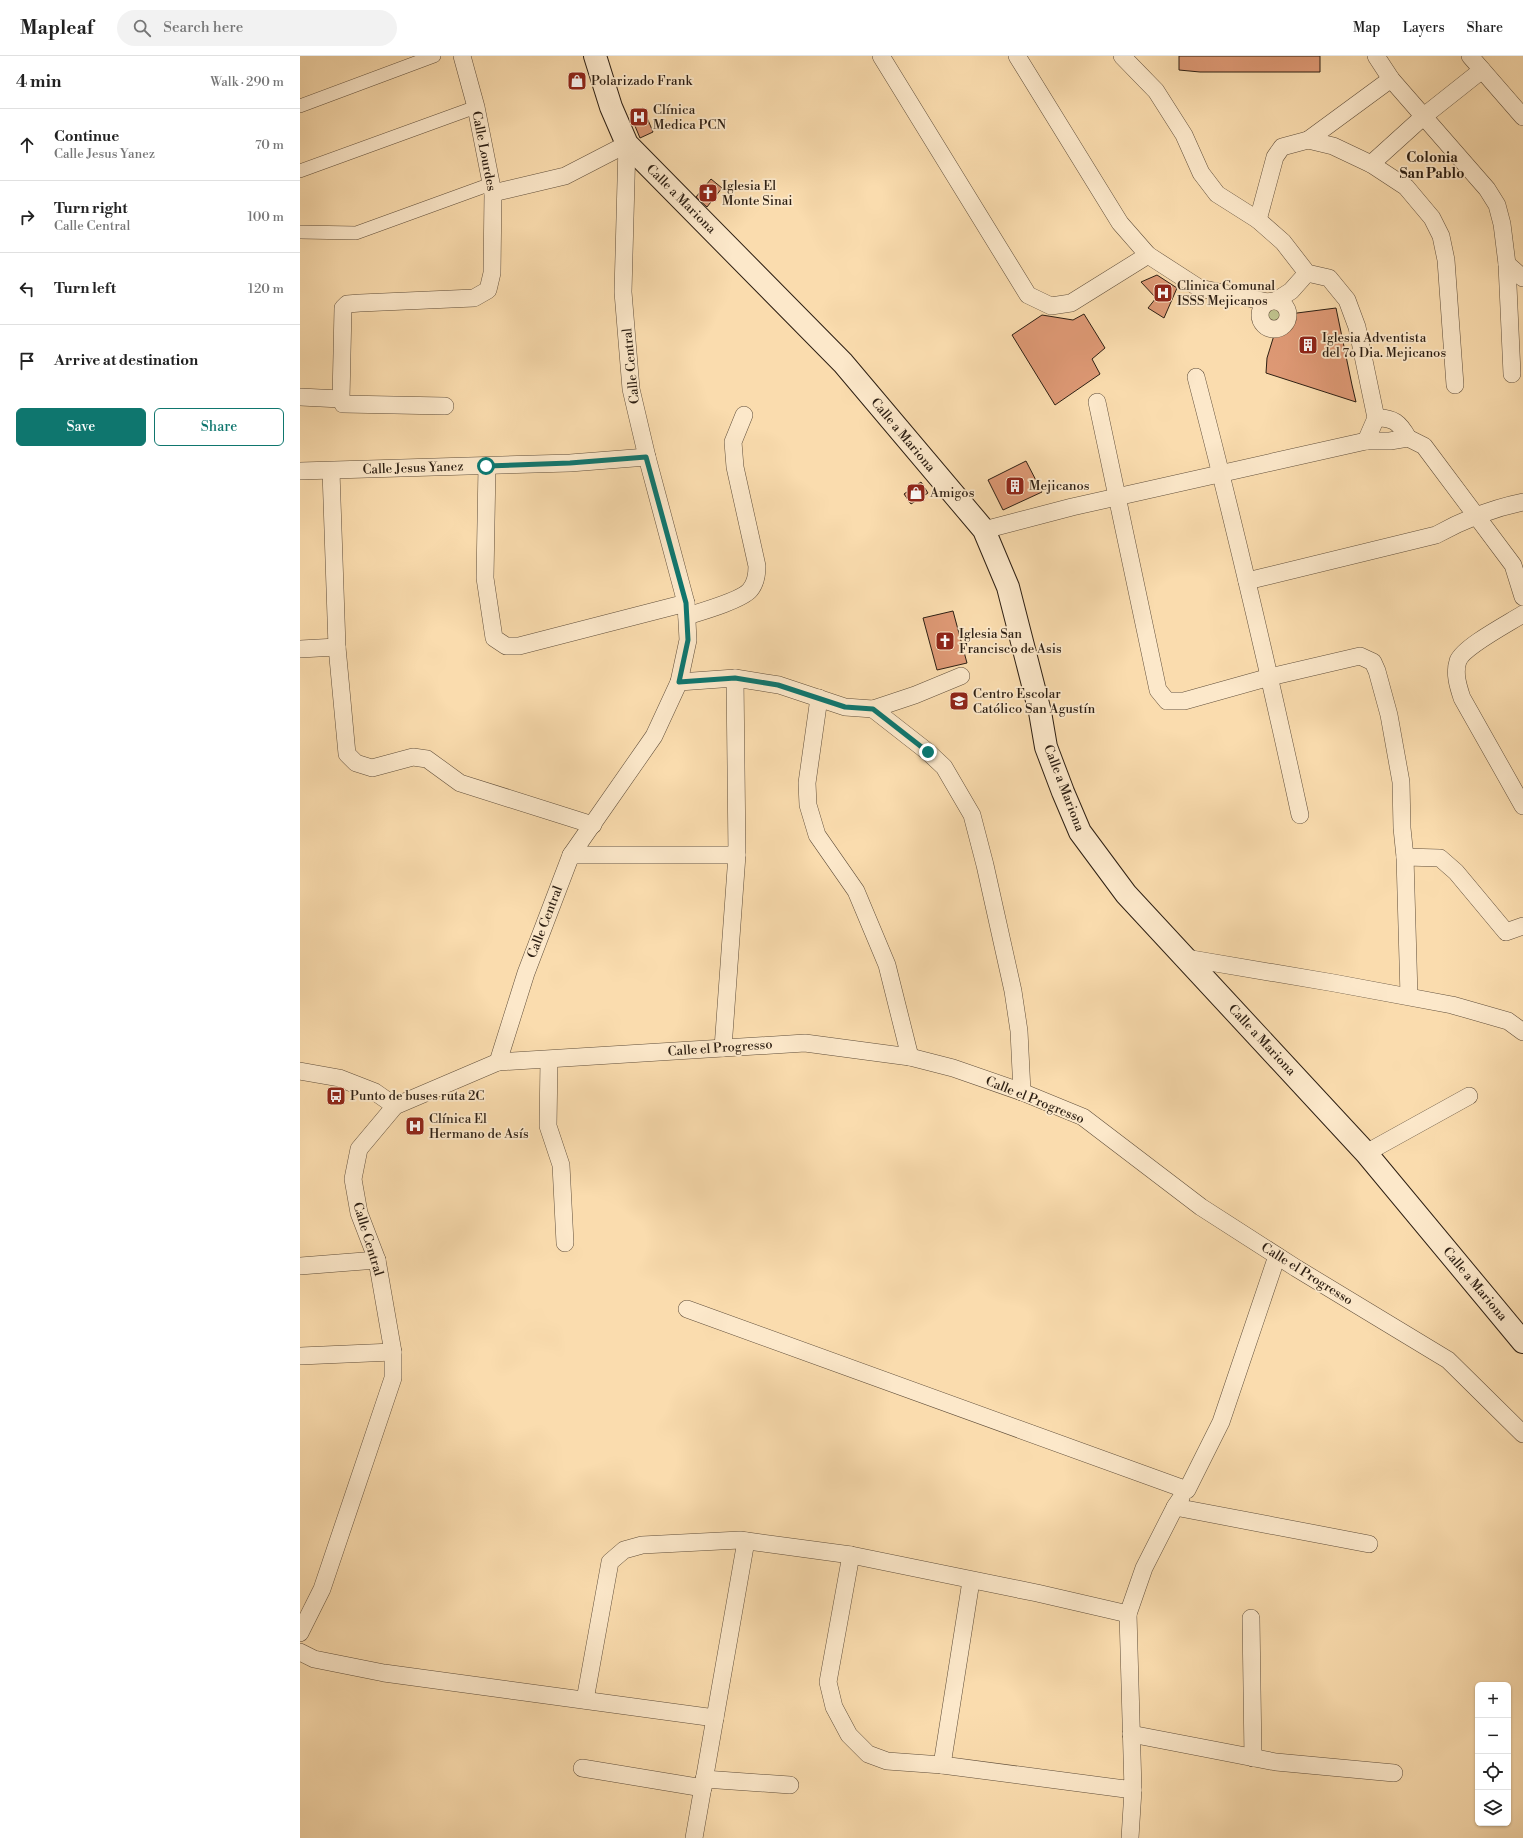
<!DOCTYPE html>
<html lang="en">
<head>
<meta charset="utf-8">
<style>
  body { margin:0; font-family:"Libre Bodoni",serif; background:#f2f2f2; color:#222 }
  .controls { position:absolute; right:12px; bottom:12px; display:grid; overflow:hidden; border-radius:6px; box-shadow:0 1px 3px #0004 }
  .controls button { width:36px; height:36px; display:grid; place-items:center; padding:0; border:0; border-bottom:1px solid #e0e0e0; background:#fff; color:#222; font:20px sans-serif }
  .stop { position:absolute; width:12px; height:12px; margin:-9px; border:3px solid #0f766e; border-radius:50%; background:#fff }
  .stop.end { background:#0f766e; border-color:#fff; box-shadow:0 1px 4px #0008 }
  .list { margin:0; padding:0; list-style:none }
  h2 { display:flex; justify-content:space-between; align-items:center; height:52px; margin:0; padding:0 16px; font-size:17px }
  h2 small { font-size:13px; font-weight:400; color:#767676 }
  .list li { display:grid; grid-template-columns:26px 1fr auto; gap:12px; align-items:center; box-sizing:border-box; height:72px; padding:0 16px; border-top:1px solid #e0e0e0 }
  .list b { display:block; font-size:15px; white-space:nowrap }
  .list p { margin:0; font-size:13px; white-space:nowrap; color:#767676 }
  .list em { font-size:13px; font-style:normal; color:#767676 }
  .actions { display:flex; gap:8px; padding:12px 16px }
  .actions a { flex:1; padding:9px 0; border:1px solid #0f766e; border-radius:6px; text-align:center; font-size:14px; color:#0f766e }
  .actions .main { background:#0f766e; color:#fff }
  .icon { flex:none; width:22px; height:22px; fill:none; stroke:currentColor; stroke-width:2; stroke-linecap:round; stroke-linejoin:round }
  .map { position:relative; flex:none; width:1223px; height:1782px; overflow:hidden }
  header { display:flex; align-items:center; gap:24px; box-sizing:border-box; height:56px; padding:0 20px; background:#fff; border-bottom:1px solid #e0e0e0 }
  header strong { font-size:19px }
  nav { display:flex; gap:22px; margin-inline-start:auto; font-size:14px }
  .search { width:280px; height:36px; background:#f2f2f2; display:flex; align-items:center; gap:10px; box-sizing:border-box; padding:0 14px; border-radius:22px; color:#767676; font-size:15px }
  main { display:flex }
  aside { flex:1; background:#fff }
  .map>svg:first-child { display:block }
  .green { fill:#bec08b; stroke:#76704f }
  .building { fill:#de9975; stroke:#2d1f13 }
  .lines { fill:none; stroke-linecap:round; stroke-linejoin:round }
  .pedestrian-casing { stroke:#604e3a; stroke-width:14 }
  .minor-casing { stroke:#604e3a; stroke-width:18 }
  .secondary-casing { stroke:#2d1f13; stroke-width:24 }
  .pedestrian { stroke:#fce8ca; stroke-width:13 }
  .minor { stroke:#fce8ca; stroke-width:17 }
  .secondary { stroke:#fce8ca; stroke-width:22 }
  .route { stroke:#0f766e; stroke-width:5 }
  .labels { text-anchor:middle; dominant-baseline:central; stroke-width:3.5; stroke-linejoin:round; paint-order:stroke }
  .poi-label { font-size:13px; fill:#2d1f13; stroke:#fce8ca; text-anchor:start }
  .street-label { font-size:13px; fill:#2d1f13; stroke:#fce8ca }
  .neighbourhood-label { font-size:14px; font-weight:bold; fill:#2d1f13; stroke:#fce8ca }
</style>
</head>
<body>
<header>
<strong>Mapleaf</strong>
<div class="search"><svg class="icon" aria-label="search" viewBox="0 0 24 24"><circle cx="10" cy="10" r="6"/><path d="M15 15l6 6"/></svg>Search here</div>
<nav><a>Map</a><a>Layers</a><a>Share</a></nav>
</header>
<main>
<aside>
<h2>4 min<small>Walk · 290 m</small></h2>
<ul class="list">
<li><svg class="icon" aria-label="ahead" viewBox="0 0 24 24"><path d="M12 20V5M6 11l6-6 6 6"/></svg><div><b>Continue</b><p>Calle Jesus Yanez</p></div><em>70 m</em></li>
<li><svg class="icon" aria-label="right" viewBox="0 0 24 24"><path d="M7 20v-9h11M14 6l5 5-5 5"/></svg><div><b>Turn right</b><p>Calle Central</p></div><em>100 m</em></li>
<li><svg class="icon" aria-label="left" viewBox="0 0 24 24"><path d="M17 20v-9H6M10 6l-5 5 5 5"/></svg><div><b>Turn left</b></div><em>120 m</em></li>
<li><svg class="icon" aria-label="arrive" viewBox="0 0 24 24"><path d="M6 21V4h12l-3 4 3 4H6"/></svg><div><b>Arrive at destination</b></div></li>
</ul>
<div class="actions"><a class="main">Save</a><a>Share</a></div>
</aside>
<div class="map">
<svg width="1223" height="1782" viewBox="0 0 1223 1782">
  <rect width="100%" height="100%" fill="#fadcae"/>
  <filter id="stains"><feTurbulence type="fractalNoise" baseFrequency=".005" numOctaves="4"/><feColorMatrix values="0 0 0 0 .2 0 0 0 0 .09 0 0 0 0 .02 0 0 0 .5 -.17"/></filter>
  <radialGradient id="worn" r=".72"><stop offset=".6" stop-color="#630" stop-opacity="0"/><stop offset="1" stop-color="#630" stop-opacity=".3"/></radialGradient>
  <!-- green -->
  <circle class="green" cx="974" cy="260" r="10"/>
  <!-- building -->
  <g class="building">
    <polygon points="879,0 1020,0 1020,16 900,16 879,14"/>
    <polygon points="343,52 353,76 340,82 330,58"/>
    <polygon points="411,123 422,132 407,151 396,141"/>
    <polygon points="857,219 877,232 864,262 848,252 856,242 841,226"/>
    <polygon points="1036,252 1052,329 1056,346 966,317 967,302 975,276 997,257"/>
    <polygon points="784,258 805,292 792,303 800,318 755,349 712,279 742,259 773,264"/>
    <polygon points="726,405 742,436 703,454 688,424"/>
    <polygon points="621,426 628,437 611,448 604,438"/>
    <polygon points="653,555 667,607 637,614 623,562"/>
  </g>
  <g class="lines">
    <defs>
      <g id="pedestrian">
        <polyline points="0,50 134,0"/>
        <polyline points="0,115 176,51"/>
        <polyline points="0,176 56,177 191,128"/>
      </g>
      <g id="minor">
        <polyline points="581,0 728,239 751,250 771,247 848,199"/>
        <polyline points="717,0 820,167 848,199 899,232 968,246"/>
        <polyline points="822,0 856,35 884,79 901,117 917,138 958,164 983,186 1007,217 1029,222 1047,244 1057,271 1076,362 1066,385"/>
        <polyline points="1076,0 1091,23 1187,133 1197,149 1202,168 1207,208 1223,222"/>
        <polyline points="1170,0 1223,61"/>
        <polyline points="1008,84 1091,23"/>
        <polyline points="1071,108 1124,60 1182,14"/>
        <polyline points="958,164 975,101 982,91 1008,84 1033,90 1071,108 1106,131 1132,162 1141,180 1146,204 1155,329"/>
        <polyline points="1207,208 1212,318"/>
        <polyline points="977,244 991,235 1007,217"/>
        <circle cx="974" cy="259" r="14"/>
        <path d="M 896,321 C 934,466 968,612 1000,759"/>
        <polyline points="0,341 41,343"/>
        <polyline points="797,346 858,634 867,645 884,645 970,621 1060,600 1073,606 1077,615 1089,659 1101,726 1102,772 1105,801 1109,940"/>
        <polyline points="145,350 43,348 41,343 43,252 47,248 60,247 174,242 188,234 192,217 193,137 176,51 162,0"/>
        <path d="M 1076,362 C 1093,361 1100,367 1108,382"/>
        <polyline points="187,410 185,522 194,582 206,590 219,590 386,547"/>
        <polyline points="0,415 270,407 347,401"/>
        <polyline points="31,415 37,591 47,698 56,707 72,712 113,701 127,703 160,727 293,769"/>
        <polyline points="684,474 772,451 1066,385 1090,385 1108,382 1124,390 1213,509 1223,541"/>
        <path d="M 947,525 L 1136,479 C 1163,464 1193,452 1223,446"/>
        <path d="M 1223,558 C 1209,567 1163,591 1158,605 C 1154,617 1158,630 1162,642 L 1223,750"/>
        <path d="M 387,560 C 400,556 442,544 450,534 C 456,527 457,519 457,510 L 435,411 L 433,386 L 444,359"/>
        <polyline points="0,593 37,591"/>
        <polyline points="379,626 435,622 479,629 545,651 573,653 615,639 661,620"/>
        <polyline points="519,642 507,727 508,749 517,779 556,835 587,909 610,1001"/>
        <polyline points="573,653 628,696 644,711 672,759 685,809 713,935 719,975 722,1036"/>
        <polyline points="271,799 437,799 435,622"/>
        <polyline points="1105,801 1140,802 1156,816 1206,876 1223,870"/>
        <polyline points="886,902 1034,927 1152,949 1208,965 1223,976"/>
        <polyline points="423,992 437,799"/>
        <polyline points="249,1004 248,1070 261,1109 265,1187"/>
        <polyline points="198,1006 505,987 610,1001 653,1012 722,1036 783,1061 901,1151 996,1212 1148,1304 1223,1378"/>
        <polyline points="0,1015 39,1022 75,1036 95,1050"/>
        <polyline points="1066,1097 1169,1040"/>
        <polyline points="0,1210 77,1204"/>
        <polyline points="387,1253 887,1434 921,1366 977,1200"/>
        <polyline points="0,1300 93,1296"/>
        <polyline points="881,1442 875,1451 1069,1488"/>
        <polyline points="551,1499 528,1626 534,1651 549,1679 568,1698 587,1705 642,1709 833,1734 828,1558"/>
        <polyline points="951,1562 953,1702"/>
        <polyline points="0,1577 22,1533 93,1322 93,1296 77,1204 59,1157 53,1123 59,1093 95,1050 198,1006 226,917 271,799 354,680 379,626 388,584 386,547 347,401 331,333 323,236 327,88 265,120 193,137"/>
        <polyline points="0,1596 14,1603 84,1617 415,1662"/>
        <polyline points="285,1644 310,1506 324,1494 342,1489 440,1484 551,1499 737,1537 828,1558 844,1512 875,1451"/>
        <polyline points="831,1678 976,1706 1094,1717"/>
        <polyline points="642,1709 671,1525"/>
        <polyline points="282,1712 403,1732"/>
        <polyline points="404,1723 490,1729"/>
        <polyline points="394,1782 446,1485"/>
        <polyline points="830,1782 833,1734"/>
      </g>
      <polyline id="secondary" points="295,0 311,51 327,88 543,307 684,474 708,531 740,656 746,691 763,736 780,776 826,838 1066,1097 1223,1286"/>
    </defs>
    <!-- pedestrian casing -->
    <use href="#pedestrian" class="pedestrian-casing"/>
    <!-- minor casing -->
    <use href="#minor" class="minor-casing"/>
    <!-- secondary casing -->
    <use href="#secondary" class="secondary-casing"/>
    <!-- pedestrian -->
    <use href="#pedestrian" class="pedestrian"/>
    <!-- minor -->
    <use href="#minor" class="minor"/>
    <!-- secondary -->
    <use href="#secondary" class="secondary"/>
  </g>
  <g class="lines">
    <!-- route -->
    <polyline class="route" points="186,410 270,407 346,401 386,547 388,584 379,626 435,622 478,629 545,651 573,653 628,696"/>
  </g>
  <!-- icons -->
  <defs>
    <symbol id="shop-square" viewBox="-11 -11 22 22"><rect x="-9" y="-9" width="18" height="18" rx="4" fill="#8f2418" stroke="#fce8ca"/><path d="M-5-2.5h2.3a2.7 3.5 0 0 1 5.4 0H5L5.5 6h-11ZM-1.5-2.5h3a1.5 2.3 0 0 0-3 0Z" fill="#fff"/></symbol>
    <symbol id="hospital-square" viewBox="-11 -11 22 22"><rect x="-9" y="-9" width="18" height="18" rx="4" fill="#8f2418" stroke="#fce8ca"/><path d="M-5-5h3v3.5h4V-5h3V5h-3V1.5h-4V5h-3Z" fill="#fff"/></symbol>
    <symbol id="church-square" viewBox="-11 -11 22 22"><rect x="-9" y="-9" width="18" height="18" rx="4" fill="#8f2418" stroke="#fce8ca"/><path d="M-1.2-6h2.4v3.5h3.3v2.4h-3.3V6h-2.4V-.1h-3.3v-2.4h3.3Z" fill="#fff"/></symbol>
    <symbol id="building-square" viewBox="-11 -11 22 22"><rect x="-9" y="-9" width="18" height="18" rx="4" fill="#8f2418" stroke="#fce8ca"/><path d="M-4-6H4V6H1V3H-1V6H-4ZM-2.5-4.3h1.7v1.8h-1.7ZM.8-4.3h1.7v1.8H.8ZM-2.5-1h1.7V.8h-1.7ZM.8-1h1.7V.8H.8Z" fill="#fff"/></symbol>
    <symbol id="school-square" viewBox="-11 -11 22 22"><rect x="-9" y="-9" width="18" height="18" rx="4" fill="#8f2418" stroke="#fce8ca"/><path d="M0-5L7-2L0 1L-7-2ZM-4 1L0 2.5L4 1V4Q0 6-4 4Z" fill="#fff"/></symbol>
    <symbol id="bus-square" viewBox="-11 -11 22 22"><rect x="-9" y="-9" width="18" height="18" rx="4" fill="#8f2418" stroke="#fce8ca"/><path d="M-5-6H5V4H4V6H2V4H-2V6H-4V4H-5ZM-3.5-4V0h7V-4ZM-3.5 1.2v1.5H-2V1.2ZM2 1.2v1.5H3.5V1.2Z" fill="#fff"/></symbol>
  </defs>
  <g fill-rule="evenodd">
    <use href="#shop-square" x="266" y="14" width="22" height="22"/>
    <use href="#hospital-square" x="328" y="50" width="22" height="22"/>
    <use href="#church-square" x="397" y="126" width="22" height="22"/>
    <use href="#hospital-square" x="852" y="226" width="22" height="22"/>
    <use href="#building-square" x="997" y="278" width="22" height="22"/>
    <use href="#building-square" x="704" y="419" width="22" height="22"/>
    <use href="#shop-square" x="605" y="426" width="22" height="22"/>
    <use href="#church-square" x="634" y="574" width="22" height="22"/>
    <use href="#school-square" x="648" y="634" width="22" height="22"/>
    <use href="#bus-square" x="25" y="1029" width="22" height="22"/>
    <use href="#hospital-square" x="104" y="1059" width="22" height="22"/>
  </g>
  <g class="labels">
    <!-- poi labels -->
    <g class="poi-label">
      <text x="291" y="25">Polarizado Frank</text>
      <text x="353" y="54">Clínica<tspan x="353" dy="15">Medica PCN</tspan></text>
      <text x="422" y="130">Iglesia El<tspan x="422" dy="15">Monte Sinai</tspan></text>
      <text x="877" y="230">Clinica Comunal<tspan x="877" dy="15">ISSS Mejicanos</tspan></text>
      <text x="1022" y="282">Iglesia Adventista<tspan x="1022" dy="15">del 7o Dia. Mejicanos</tspan></text>
      <text x="729" y="430">Mejicanos</text>
      <text x="630" y="437">Amigos</text>
      <text x="659" y="578">Iglesia San<tspan x="659" dy="15">Francisco de Asis</tspan></text>
      <text x="673" y="638">Centro Escolar<tspan x="673" dy="15">Católico San Agustín</tspan></text>
      <text x="50" y="1040">Punto de buses ruta 2C</text>
      <text x="129" y="1063">Clínica El<tspan x="129" dy="15">Hermano de Asís</tspan></text>
    </g>
    <!-- street labels -->
    <g class="street-label">
      <text transform="translate(184 95) rotate(79)">Calle Lourdes</text>
      <text transform="translate(381 143) rotate(45)">Calle a Mariona</text>
      <text transform="translate(331 310) rotate(-96)">Calle Central</text>
      <text transform="translate(603 379) rotate(50)">Calle a Mariona</text>
      <text transform="translate(113 412) rotate(-2)">Calle Jesus Yanez</text>
      <text transform="translate(764 732) rotate(69)">Calle a Mariona</text>
      <text transform="translate(245 866) rotate(-69)">Calle Central</text>
      <text transform="translate(962 984) rotate(47)">Calle a Mariona</text>
      <text transform="translate(420 992) rotate(-4)">Calle el Progresso</text>
      <text transform="translate(735 1044) rotate(22)">Calle el Progresso</text>
      <text transform="translate(68 1183) rotate(73)">Calle Central</text>
      <text transform="translate(1007 1218) rotate(32)">Calle el Progresso</text>
      <text transform="translate(1175 1228) rotate(50)">Calle a Mariona</text>
    </g>
    <!-- neighbourhood labels -->
    <g class="neighbourhood-label">
      <text x="1132" y="102">Colonia<tspan x="1132" dy="16">San Pablo</tspan></text>
    </g>
  </g>
  <rect width="100%" height="100%" filter="url(#stains)"/>
  <rect width="100%" height="100%" fill="url(#worn)"/>
</svg>
<div class="controls">
<button>+</button>
<button>−</button>
<button><svg class="icon" aria-label="locate" viewBox="0 0 24 24"><circle cx="12" cy="12" r="6"/><path d="M12 2v4M12 18v4M2 12h4M18 12h4"/></svg></button>
<button><svg class="icon" aria-label="layers" viewBox="0 0 24 24"><path d="M12 4l9 5-9 5-9-5zM3 14l9 5 9-5"/></svg></button>
</div>
<div class="stop" style="left:186px;top:410px"></div>
<div class="stop end" style="left:628px;top:696px"></div>
</div>
</main>
</body>
</html>
